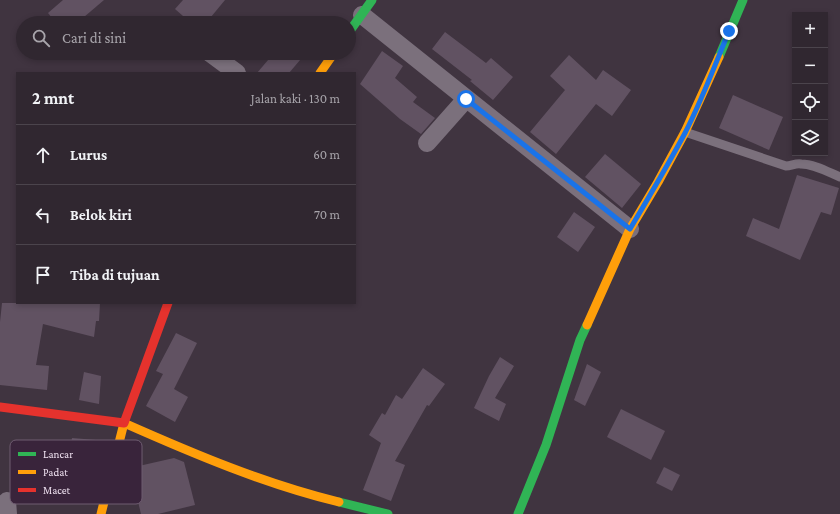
<!DOCTYPE html>
<html lang="id">
<head>
<meta charset="utf-8">
<style>
  body { margin:0; font-family:"Crimson Pro",serif; background:#3c333c; color:#f1f3f6 }
  .controls { position:absolute; right:12px; top:12px; display:grid; overflow:hidden; border-radius:0px; box-shadow:0 2px 6px #0003 }
  .controls button { width:36px; height:36px; display:grid; place-items:center; padding:0; border:0; border-bottom:1px solid #4b444c; background:#302730; color:#f1f3f6; font:20px sans-serif }
  .stop { position:absolute; width:12px; height:12px; margin:-9px; border:3px solid #1a73e8; border-radius:50%; background:#fff }
  .stop.end { background:#1a73e8; border-color:#fff; box-shadow:0 1px 4px #0008 }
  .list { margin:0; padding:0; list-style:none }
  h2 { display:flex; justify-content:space-between; align-items:center; height:52px; margin:0; padding:0 16px; font-size:17px }
  h2 small { font-size:13px; font-weight:400; color:#a8a5ab }
  .list li { display:grid; grid-template-columns:26px 1fr auto; gap:12px; align-items:center; box-sizing:border-box; height:60px; padding:0 16px; border-top:1px solid #4b444c }
  .list b { display:block; font-size:15px; white-space:nowrap }
  .list em { font-size:13px; font-style:normal; color:#a8a5ab }
  .icon { flex:none; width:22px; height:22px; fill:none; stroke:currentColor; stroke-width:2; stroke-linecap:round; stroke-linejoin:round }
  .map { position:relative; flex:none; width:840px; height:514px; overflow:hidden }
  .search { position:absolute; background:#302730; box-shadow:0 2px 6px #0003; left:16px; top:16px; width:340px; height:44px; display:flex; align-items:center; gap:10px; box-sizing:border-box; padding:0 14px; border-radius:22px; color:#a8a5ab; font-size:15px }
  .panel { position:absolute; background:#302730; box-shadow:0 2px 6px #0003; left:16px; top:72px; width:340px; height:232px; border-radius:0px }
  .map>svg:first-child { display:block }
  .building { fill:#615262 }
  .lines { fill:none; stroke-linecap:round; stroke-linejoin:round }
  .lane { stroke:#7b707c; stroke-width:9 }
  .street { stroke:#7b707c; stroke-width:18 }
  .fast { stroke:#30b455; stroke-width:9 }
  .slow { stroke:#ff9f0a; stroke-width:9 }
  .jam { stroke:#e5322d; stroke-width:9 }
  .route { stroke:#1a73e8; stroke-width:5 }
  .key { fill:#39243b; stroke:#6f5c71; stroke-width:1 }
  .key-label { font-size:11px; fill:#eee0ef }
</style>
</head>
<body>
<div class="map">
<svg width="840" height="514" viewBox="0 0 840 514">
  <rect width="100%" height="100%" fill="#403440"/>
  <!-- building -->
  <g class="building">
    <polygon points="63,0 104,0 77,23 56,23 48,13"/>
    <polygon points="183,0 225,0 206,23 191,23 175,9"/>
    <polygon points="445,32 486,63 491,58 513,77 493,100 470,81 472,80 432,49"/>
    <polygon points="382,51 403,66 395,78 417,97 413,102 435,118 421,134 400,119 360,84"/>
    <polygon points="274,53 306,53 289,73 257,73"/>
    <polygon points="569,55 596,80 603,70 631,90 612,116 596,104 556,154 530,132 565,90 550,76"/>
    <polygon points="733,95 783,117 769,150 719,128"/>
    <polygon points="605,154 641,184 622,208 585,177"/>
    <polygon points="797,175 839,188 831,215 821,212 800,260 746,236 753,218 779,229"/>
    <polygon points="574,212 595,227 578,252 557,237"/>
    <polygon points="2,303 100,303 99,321 96,321 94,337 43,324 36,365 49,366 47,390 0,385 0,322"/>
    <polygon points="176,333 197,343 174,389 188,397 175,422 146,406 163,374 156,371"/>
    <polygon points="500,357 514,366 495,398 506,404 499,421 474,408 489,376"/>
    <polygon points="587,364 601,372 585,406 574,400"/>
    <polygon points="423,368 445,384 429,406 427,405 395,461 405,465 391,501 363,490 381,443 369,435 382,413 385,415 396,395 402,399"/>
    <polygon points="84,372 101,376 99,404 79,400"/>
    <polygon points="621,409 665,431 651,460 607,437"/>
    <polygon points="72,438 96,440 93,473 73,471 73,467 67,467"/>
    <polygon points="174,458 184,462 195,505 158,514 141,514 130,468"/>
    <polygon points="664,467 680,475 672,491 656,483"/>
  </g>
  <g class="lines">
    <!-- lane -->
    <path class="lane" d="M 685,132 L 786,166 C 791,166 796,163 801,164 C 814,164 828,172 840,177"/>
    <!-- street -->
    <g class="street">
      <polyline points="362,15 630,229"/>
      <polyline points="210,53 237,73"/>
      <polyline points="427,143 466,99"/>
      <polyline points="7,501 8,514"/>
    </g>
    <!-- fast -->
    <g class="fast">
      <polyline points="349,32 372,0"/>
      <polyline points="719,57 743,0"/>
      <polyline points="339,502 388,514"/>
      <polyline points="518,514 546,445 580,340 587,325"/>
    </g>
    <!-- slow -->
    <g class="slow">
      <polyline points="320,73 334,53"/>
      <polyline points="587,325 630,229 658,182 685,132 719,57"/>
      <path d="M 101,514 L 124,423 C 194,454 265,484 339,502"/>
    </g>
    <!-- jam -->
    <polyline class="jam" points="0,407 124,423 168,303"/>
  </g>
  <g class="lines">
    <!-- route -->
    <path class="route" d="M 466,99 L 630,229 C 649,197 668,165 685,133 C 702,100 715,65 729,31"/>
  </g>
  <!-- legend -->
  <rect x="10" y="440" width="132" height="64" rx="6" class="key"/>
  <rect x="18" y="452" width="18" height="4" fill="#30b455"/>
  <rect x="18" y="470" width="18" height="4" fill="#ff9f0a"/>
  <rect x="18" y="488" width="18" height="4" fill="#e5322d"/>
  <g class="key-label">
    <text x="43" y="458">Lancar</text>
    <text x="43" y="476">Padat</text>
    <text x="43" y="494">Macet</text>
  </g>
</svg>
<div class="controls">
<button>+</button>
<button>−</button>
<button><svg class="icon" aria-label="locate" viewBox="0 0 24 24"><circle cx="12" cy="12" r="6"/><path d="M12 2v4M12 18v4M2 12h4M18 12h4"/></svg></button>
<button><svg class="icon" aria-label="layers" viewBox="0 0 24 24"><path d="M12 4l9 5-9 5-9-5zM3 14l9 5 9-5"/></svg></button>
</div>
<div class="stop" style="left:466px;top:99px"></div>
<div class="stop end" style="left:729px;top:31px"></div>
<div class="search"><svg class="icon" aria-label="search" viewBox="0 0 24 24"><circle cx="10" cy="10" r="6"/><path d="M15 15l6 6"/></svg>Cari di sini</div>
<section class="panel">
<h2>2 mnt<small>Jalan kaki · 130 m</small></h2>
<ul class="list">
<li><svg class="icon" aria-label="ahead" viewBox="0 0 24 24"><path d="M12 20V5M6 11l6-6 6 6"/></svg><div><b>Lurus</b></div><em>60 m</em></li>
<li><svg class="icon" aria-label="left" viewBox="0 0 24 24"><path d="M17 20v-9H6M10 6l-5 5 5 5"/></svg><div><b>Belok kiri</b></div><em>70 m</em></li>
<li><svg class="icon" aria-label="arrive" viewBox="0 0 24 24"><path d="M6 21V4h12l-3 4 3 4H6"/></svg><div><b>Tiba di tujuan</b></div></li>
</ul>
</section>
</div>
</body>
</html>
